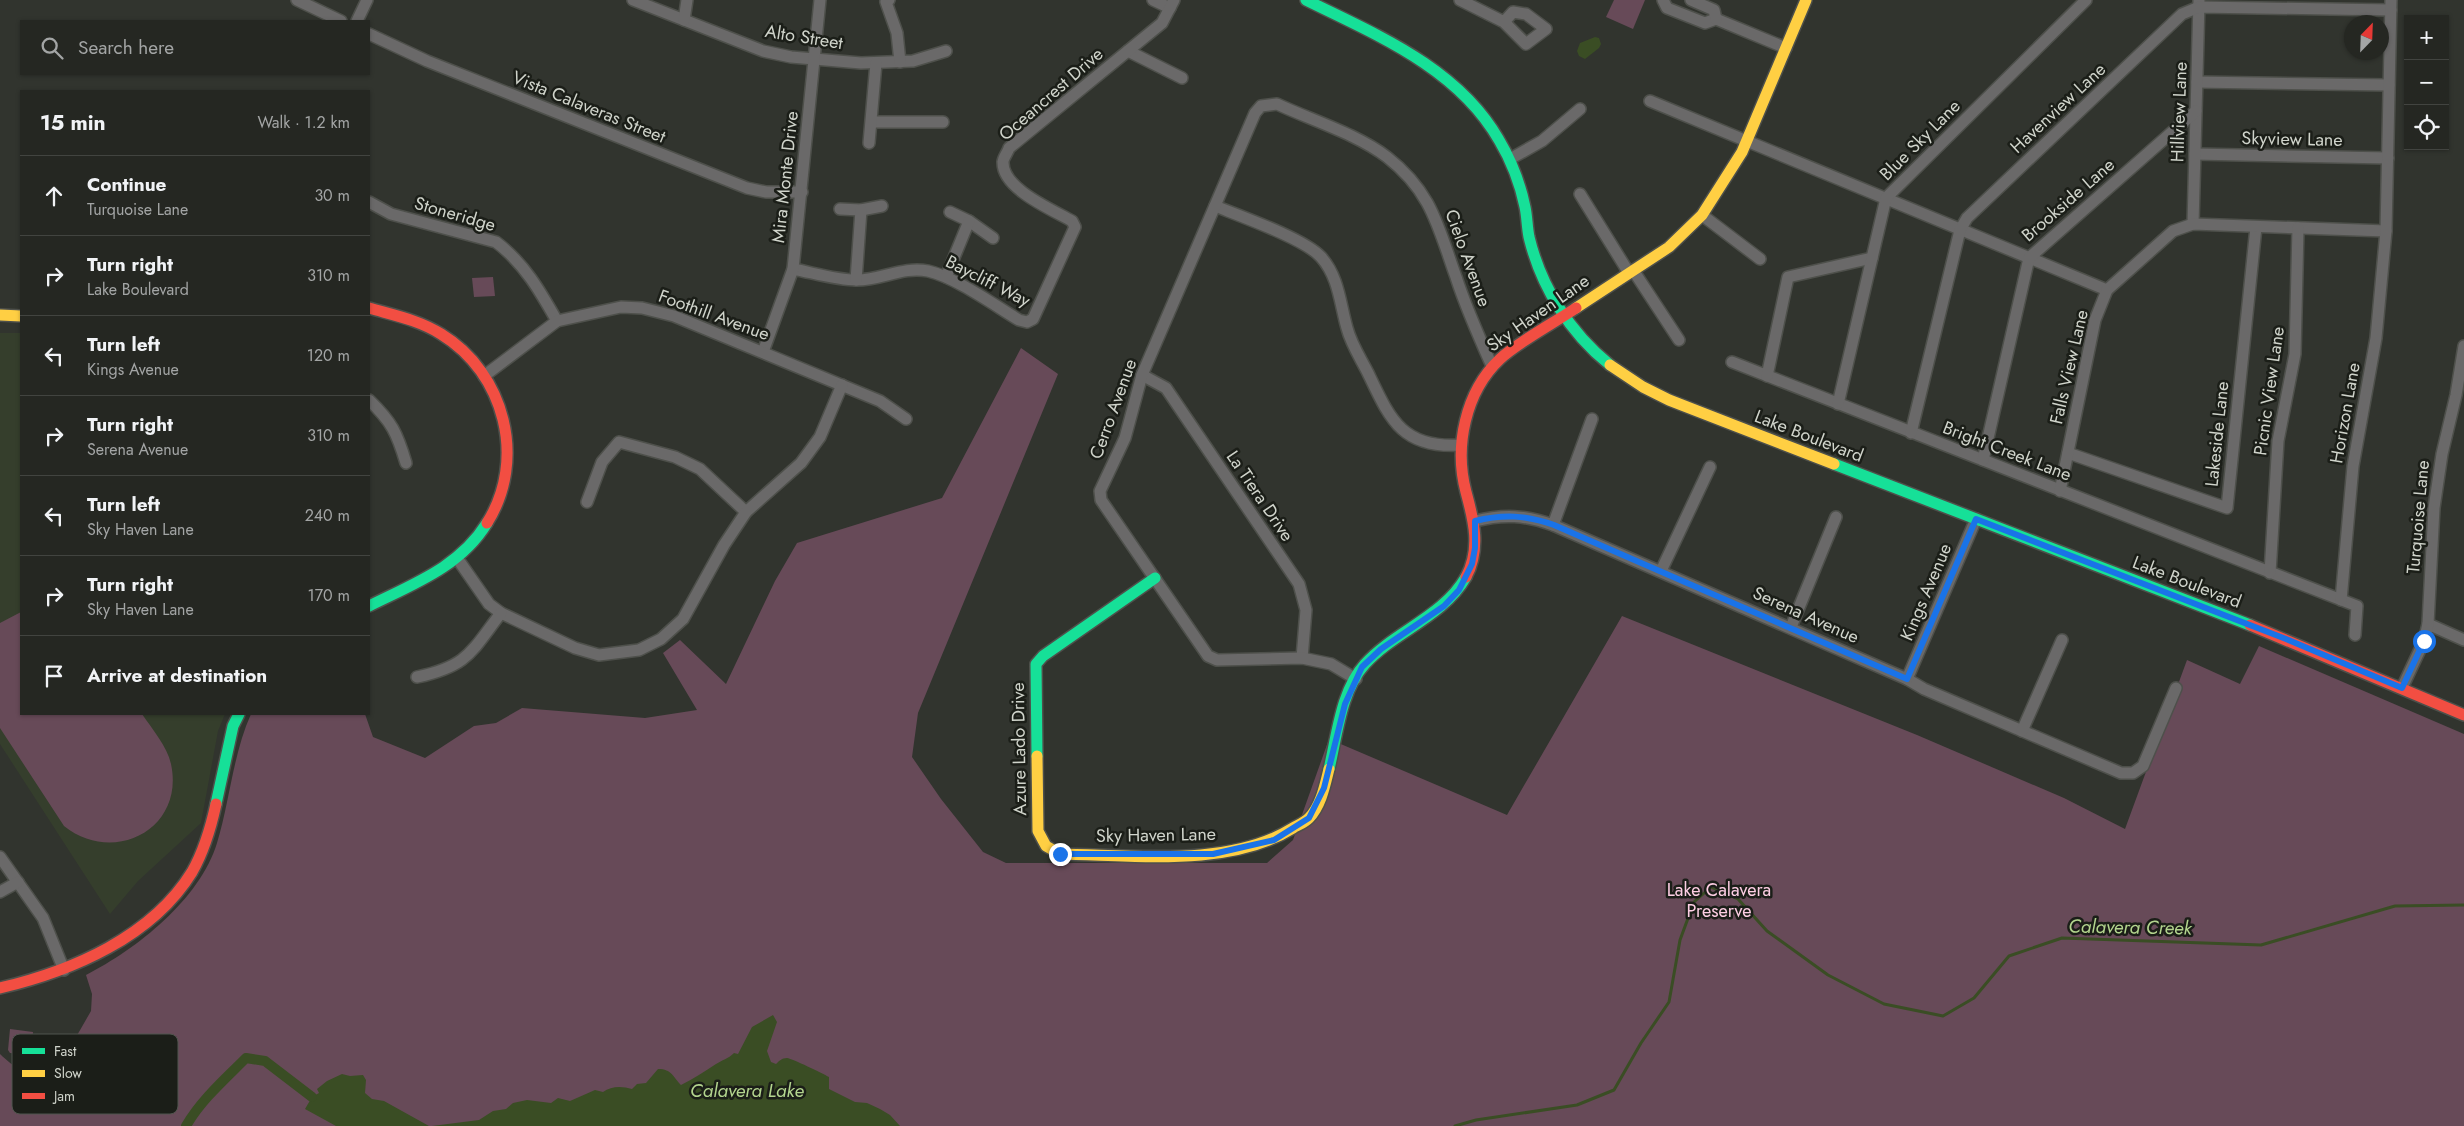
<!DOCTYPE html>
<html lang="en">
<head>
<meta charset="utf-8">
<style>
  body { margin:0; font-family:Jost,sans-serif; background:#2d2f2a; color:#f1f3f6 }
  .controls { position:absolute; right:15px; top:15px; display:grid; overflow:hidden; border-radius:0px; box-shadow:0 1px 4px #0004 }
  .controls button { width:45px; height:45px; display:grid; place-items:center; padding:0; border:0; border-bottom:1px solid #424440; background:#252722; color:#f1f3f6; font:25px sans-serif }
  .compass { position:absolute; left:2344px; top:15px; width:45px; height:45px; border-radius:50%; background:#252722; box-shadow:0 1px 4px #0004; rotate:23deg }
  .stop { position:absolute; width:15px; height:15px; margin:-11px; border:4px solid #1a73e8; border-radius:50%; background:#fff }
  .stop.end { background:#1a73e8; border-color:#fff; box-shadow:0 1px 5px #0008 }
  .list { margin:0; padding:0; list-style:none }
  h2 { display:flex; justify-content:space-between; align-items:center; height:65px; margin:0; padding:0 20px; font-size:21px }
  h2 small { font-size:16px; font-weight:400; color:#a3a5a5 }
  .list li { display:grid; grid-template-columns:32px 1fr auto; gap:15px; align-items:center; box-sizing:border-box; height:80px; padding:0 20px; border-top:1px solid #424440 }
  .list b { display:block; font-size:19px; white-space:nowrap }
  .list p { margin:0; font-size:16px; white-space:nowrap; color:#a3a5a5 }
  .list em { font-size:16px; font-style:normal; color:#a3a5a5 }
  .icon { flex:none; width:28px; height:28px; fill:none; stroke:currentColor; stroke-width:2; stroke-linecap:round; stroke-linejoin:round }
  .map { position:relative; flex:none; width:2464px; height:1126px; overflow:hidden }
  .search { position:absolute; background:#252722; box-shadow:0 1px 4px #0004; left:20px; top:20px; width:350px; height:55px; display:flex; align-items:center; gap:12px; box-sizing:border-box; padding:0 18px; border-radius:0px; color:#a3a5a5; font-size:19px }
  .panel { position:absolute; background:#252722; box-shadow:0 1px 4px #0004; left:20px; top:90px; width:350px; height:625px; border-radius:0px }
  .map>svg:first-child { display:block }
  .built { fill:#353e2c }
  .green { fill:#674a58 }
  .water { fill:#3a4d24 }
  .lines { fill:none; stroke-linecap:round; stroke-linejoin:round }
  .stream { stroke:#3a4d24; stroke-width:3 }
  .canal { stroke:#3a4d24; stroke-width:10 }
  .street-casing { stroke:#4e504b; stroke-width:14 }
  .fast-casing { stroke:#4e504b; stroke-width:14 }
  .slow-casing { stroke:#4e504b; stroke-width:14 }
  .jam-casing { stroke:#4e504b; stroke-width:14 }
  .street { stroke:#6a6969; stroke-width:11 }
  .fast { stroke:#16e098; stroke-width:11 }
  .slow { stroke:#ffcf43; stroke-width:11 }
  .jam { stroke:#f24e42; stroke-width:11 }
  .route { stroke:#1a73e8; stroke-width:6 }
  .labels { text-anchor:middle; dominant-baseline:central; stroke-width:5; stroke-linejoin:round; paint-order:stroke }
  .street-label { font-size:18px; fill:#d0d4cb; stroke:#1b1e18 }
  .park-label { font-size:18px; fill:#fecee4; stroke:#1b1e18 }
  .water-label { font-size:19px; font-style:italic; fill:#b3d58e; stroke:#1b1e18 }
  .key { fill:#1b1e18; stroke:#51554e; stroke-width:1 }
  .key-label { font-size:14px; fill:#d0d4cb }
</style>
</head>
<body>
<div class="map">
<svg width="2464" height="1126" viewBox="0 0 2464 1126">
  <rect width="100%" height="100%" fill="#31342e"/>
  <!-- built -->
  <polygon class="built" points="0,333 21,333 21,714 225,714 218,731 201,823 138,881 110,914 0,744"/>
  <!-- green -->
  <g class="green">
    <polygon points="1614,0 1645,0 1633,29 1606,17"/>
    <polygon points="493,277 495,296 474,297 472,278"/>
    <path d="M 1021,348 L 1058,374 L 918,713 L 912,757 L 941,799 L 983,852 L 1006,863 L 1267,863 L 1293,840 L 1329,739 L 1507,815 L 1622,616 L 1917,735 L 2064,798 L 2125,829 L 2187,660 L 2240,684 L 2259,646 L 2464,734 L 2464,1126 L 0,1126 L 0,1054 C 21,1074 28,1075 56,1072 L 91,1011 L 92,994 L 86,975 C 137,949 200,899 217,843 C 230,800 233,754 251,714 L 365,714 L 373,737 L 425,758 L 474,726 L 496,723 L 522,708 L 645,718 L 697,710 L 663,653 L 680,640 L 726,684 L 775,581 L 797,543 L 942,498 Z"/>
    <path d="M 21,612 L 21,714 L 142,714 C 152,729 167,746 171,764 C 185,829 114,866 64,826 L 0,728 L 0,623 Z"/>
    <polygon points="10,1029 33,1032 31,1055 10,1053 8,1050"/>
  </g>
  <!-- water -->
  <g class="water">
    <polygon points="1595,37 1599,38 1601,44 1599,48 1585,59 1579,56 1577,51 1580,43"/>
    <path d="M 773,1015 L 777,1022 L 767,1051 L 771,1062 L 776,1064 C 779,1061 782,1058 787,1058 C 793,1059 822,1073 829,1077 L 829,1089 L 855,1102 L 867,1103 L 880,1109 L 890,1115 L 900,1126 L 432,1126 L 479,1120 L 493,1111 L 506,1109 L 513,1103 L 527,1100 L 551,1103 L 558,1098 L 570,1101 L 595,1090 L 603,1092 C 611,1086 622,1086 632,1089 L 637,1084 L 646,1083 L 658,1069 C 672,1069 673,1077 681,1085 C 693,1079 705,1071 716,1064 C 722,1060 728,1059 734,1053 L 738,1054 L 752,1027 Z"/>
    <polygon points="342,1074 350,1076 363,1075 366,1080 365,1093 372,1099 384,1101 429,1126 336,1126 305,1109 312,1097 319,1093 317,1089 327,1081"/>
  </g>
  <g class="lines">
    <!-- stream -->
    <polyline class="stream" points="1455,1126 1476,1120 1577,1105 1614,1090 1641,1043 1669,1002 1680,940 1694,902 1711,887 1738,899 1767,931 1828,975 1884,1004 1943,1016 1974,998 2009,956 2062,938 2261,945 2395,906 2464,905"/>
    <!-- canal -->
    <path class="canal" d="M 186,1126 C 201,1100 225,1079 246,1058 L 265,1061 L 312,1097"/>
    <defs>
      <g id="street">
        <polyline points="297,0 341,21"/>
        <polyline points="633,0 763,51 791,57 861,63 913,61 946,51"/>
        <polyline points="889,0 886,2 897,33 900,62"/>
        <polyline points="1153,0 1170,8"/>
        <polyline points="1460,0 1504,22 1526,44 1546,29 1526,14 1513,12 1504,22"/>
        <polyline points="1663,0 1667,8 1705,23 1716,19 1786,48"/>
        <polyline points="1691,0 1714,10 1716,19"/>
        <polyline points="684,20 687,0"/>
        <polyline points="357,21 367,0"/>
        <polyline points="369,34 427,61 747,188 766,192 802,192"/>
        <polyline points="1128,51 1182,78"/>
        <polyline points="2197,82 2389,85"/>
        <polyline points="1650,101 2107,290"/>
        <polyline points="872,122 943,122"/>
        <polyline points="869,143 876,63"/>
        <polyline points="2195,154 2388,158"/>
        <polyline points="1510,159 1542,141 1580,109"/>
        <polyline points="1580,194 1629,273"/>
        <path d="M 369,202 L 391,214 L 496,242 C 524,263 540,291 557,321"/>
        <path d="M 1215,206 C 1240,216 1305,239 1321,257 C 1339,277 1340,304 1347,328 C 1351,344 1361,359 1368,373 C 1390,419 1402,449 1461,445"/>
        <polyline points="840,209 861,210 882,206"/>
        <polyline points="950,212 969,221 993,238"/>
        <polyline points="1702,215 1760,259"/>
        <polyline points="2193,224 2199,1"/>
        <path d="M 793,269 C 814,273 836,280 857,280 C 882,280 903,266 928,271 C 955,277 994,305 1019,320 L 1027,322 L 1033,319 L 1075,227 L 1072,221 C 1053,210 1002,189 1003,162 C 1003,158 1008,152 1009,148 L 1162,23 L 1174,0"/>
        <polyline points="1633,270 1679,340"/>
        <polyline points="946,277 969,221"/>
        <polyline points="856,280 861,210"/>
        <polyline points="763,352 793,269 820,0"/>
        <polyline points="1732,362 2357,606 2355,635"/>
        <polyline points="1142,375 1166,388 1299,584 1306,610 1302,658"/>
        <polyline points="484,376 557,321 621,307 642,308 674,316 880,401 906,419"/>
        <polyline points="1767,376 1788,277 1872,258"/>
        <path d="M 369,400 C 392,422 397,433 406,463"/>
        <polyline points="1838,404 1886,198 2086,0"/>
        <polyline points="1911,433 1960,230 1967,218 2182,14 2199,7 2391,10"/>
        <polyline points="2068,453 2227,508 2256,227"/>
        <polyline points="1983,460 2029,258 2196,111"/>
        <polyline points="2060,491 2095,320 2107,290 2173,231 2193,224 2386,231"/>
        <polyline points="587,502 602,462 619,442 675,457 700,469 746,512"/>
        <path d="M 1475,521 C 1503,514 1526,515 1553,525 L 1907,679 L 1924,689 L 2121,773 L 2133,773 L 2143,766 L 2176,688"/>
        <polyline points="1553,525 1592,419"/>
        <polyline points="457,558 489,604 501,613 575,648 599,655 639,650 661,639 683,619 724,545 746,512 801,463 820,437 842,385"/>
        <polyline points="1661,571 1710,467"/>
        <polyline points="2270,573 2278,441 2295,354 2298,228"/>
        <polyline points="2341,600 2353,466 2376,338 2386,231 2391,0"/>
        <polyline points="2428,624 2464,640"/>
        <polyline points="1791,627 1836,517"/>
        <path d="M 417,677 C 468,666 471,652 501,613"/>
        <path d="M 1356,679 L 1331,664 L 1302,658 L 1217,660 L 1208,656 L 1101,500 L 1100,491 L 1125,438 L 1142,375 L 1255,113 L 1261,106 L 1277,104 C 1311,120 1357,134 1387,157 C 1432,192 1438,227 1456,277 C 1466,308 1479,337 1492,366"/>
        <polyline points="1907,679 1976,519"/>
        <polyline points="2402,688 2424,641 2428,624 2434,508 2442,454 2456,395 2464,346"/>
        <polyline points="2022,731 2062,640"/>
        <polyline points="0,857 43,918 64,970"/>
        <polyline points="0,892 18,882"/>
      </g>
      <g id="fast">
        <path d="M 1306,0 C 1377,35 1458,68 1499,140 C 1511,160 1520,183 1525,207 C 1527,216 1527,227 1529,237 C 1541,287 1570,333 1610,365"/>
        <polyline points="1834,464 2250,625"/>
        <path d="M 369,606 C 413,584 460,567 487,523"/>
        <polyline points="1037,756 1036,664 1043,656 1155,578"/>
        <path d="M 1329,769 C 1337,736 1341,690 1365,664 C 1395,631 1443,617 1466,577"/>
        <polyline points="216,804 233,726 239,714"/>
      </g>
      <g id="slow">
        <polyline points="1576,308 1669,247 1702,215 1742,152 1806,0"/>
        <polyline points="0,315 21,316"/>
        <polyline points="1610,365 1643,387 1669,400 1834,464"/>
        <path d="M 1037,756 L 1038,831 L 1046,846 L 1060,854 C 1132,855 1229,868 1293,828 C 1298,825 1304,823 1309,818 C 1321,806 1325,785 1329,769"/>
      </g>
      <g id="jam">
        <path d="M 369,308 C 393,315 419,320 441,334 C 505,373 527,460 487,523"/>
        <path d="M 1466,577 C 1481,549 1474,521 1466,492 C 1454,447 1465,392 1500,359 C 1518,342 1554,323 1576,308"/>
        <polyline points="2250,625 2464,715"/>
        <path d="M 0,988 C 72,971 152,937 192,872 C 204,851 211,827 216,804"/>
      </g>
    </defs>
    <!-- street casing -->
    <use href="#street" class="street-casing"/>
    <!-- fast casing -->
    <use href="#fast" class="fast-casing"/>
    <!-- slow casing -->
    <use href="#slow" class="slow-casing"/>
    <!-- jam casing -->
    <use href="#jam" class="jam-casing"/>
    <!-- street -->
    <use href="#street" class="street"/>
    <!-- fast -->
    <use href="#fast" class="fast"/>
    <!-- slow -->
    <use href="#slow" class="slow"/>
    <!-- jam -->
    <use href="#jam" class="jam"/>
  </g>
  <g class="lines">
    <!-- route -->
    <path class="route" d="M 1060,854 L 1213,854 L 1274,840 L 1309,818 L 1324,788 L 1345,704 L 1362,667 L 1381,649 L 1444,606 L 1459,590 L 1472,564 L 1475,548 L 1475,521 C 1503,514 1526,515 1554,525 L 1907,679 L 1976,519 L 2286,639 L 2402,688 L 2424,641"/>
  </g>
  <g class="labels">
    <!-- street labels -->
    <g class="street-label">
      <text transform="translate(804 37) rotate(9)">Alto Street</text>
      <text transform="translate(1051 94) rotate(-41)">Oceancrest Drive</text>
      <text transform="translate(589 107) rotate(22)">Vista Calaveras Street</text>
      <text transform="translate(2058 108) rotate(-43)">Havenview Lane</text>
      <text transform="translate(2179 112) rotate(-88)">Hillview Lane</text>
      <text transform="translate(2292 139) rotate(1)">Skyview Lane</text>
      <text transform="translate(1920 140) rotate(-45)">Blue Sky Lane</text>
      <text transform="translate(785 177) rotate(-84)">Mira Monte Drive</text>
      <text transform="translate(2068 200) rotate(-41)">Brookside Lane</text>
      <text transform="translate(455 214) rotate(16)">Stoneridge</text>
      <text transform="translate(1468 258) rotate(70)">Cielo Avenue</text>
      <text transform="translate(988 281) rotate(27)">Baycliff Way</text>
      <text transform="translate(1538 313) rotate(-35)">Sky Haven Lane</text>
      <text transform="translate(714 315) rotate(20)">Foothill Avenue</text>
      <text transform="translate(2069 367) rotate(-77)">Falls View Lane</text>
      <text transform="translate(2269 391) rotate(-82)">Picnic View Lane</text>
      <text transform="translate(1113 409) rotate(-70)">Cerro Avenue</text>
      <text transform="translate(2345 413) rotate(-80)">Horizon Lane</text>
      <text transform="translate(2217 434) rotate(-84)">Lakeside Lane</text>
      <text transform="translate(1809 436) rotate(21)">Lake Boulevard</text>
      <text transform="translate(2007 451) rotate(21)">Bright Creek Lane</text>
      <text transform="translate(1260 496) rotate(56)">La Tiera Drive</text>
      <text transform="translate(2418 517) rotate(-85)">Turquoise Lane</text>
      <text transform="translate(2187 582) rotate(21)">Lake Boulevard</text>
      <text transform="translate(1926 592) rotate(-67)">Kings Avenue</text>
      <text transform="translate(1806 615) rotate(24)">Serena Avenue</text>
      <text transform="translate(1019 749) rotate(-91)">Azure Lado Drive</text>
      <text transform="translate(1156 835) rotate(-1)">Sky Haven Lane</text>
    </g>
    <!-- park labels -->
    <g class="park-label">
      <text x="1719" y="890">Lake Calavera<tspan x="1719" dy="21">Preserve</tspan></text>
    </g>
    <!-- water labels -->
    <g class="water-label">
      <text transform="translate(2130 927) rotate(1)">Calavera Creek</text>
      <text x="747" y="1090">Calavera Lake</text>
    </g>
  </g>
  <!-- legend -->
  <rect x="12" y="1034" width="166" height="80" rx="8" class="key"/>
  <rect x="22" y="1048" width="23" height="6" fill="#16e098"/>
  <rect x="22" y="1070" width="23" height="7" fill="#ffcf43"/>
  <rect x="22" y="1093" width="23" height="6" fill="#f24e42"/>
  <g class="key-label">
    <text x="54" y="1056">Fast</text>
    <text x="54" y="1078">Slow</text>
    <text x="54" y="1101">Jam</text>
  </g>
</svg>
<div class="controls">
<button>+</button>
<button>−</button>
<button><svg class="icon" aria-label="locate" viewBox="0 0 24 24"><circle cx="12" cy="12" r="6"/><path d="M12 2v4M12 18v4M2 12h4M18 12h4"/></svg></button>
</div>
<svg class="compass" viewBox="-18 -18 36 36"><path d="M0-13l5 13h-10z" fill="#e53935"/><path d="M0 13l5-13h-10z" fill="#a3a5a5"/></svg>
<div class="stop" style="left:2424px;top:641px"></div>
<div class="stop end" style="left:1060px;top:854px"></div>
<div class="search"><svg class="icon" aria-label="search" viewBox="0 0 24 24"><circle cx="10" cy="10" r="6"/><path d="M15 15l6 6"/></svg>Search here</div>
<section class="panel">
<h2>15 min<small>Walk · 1.2 km</small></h2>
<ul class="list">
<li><svg class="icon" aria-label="ahead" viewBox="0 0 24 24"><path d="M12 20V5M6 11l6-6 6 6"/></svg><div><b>Continue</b><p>Turquoise Lane</p></div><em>30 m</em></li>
<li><svg class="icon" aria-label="right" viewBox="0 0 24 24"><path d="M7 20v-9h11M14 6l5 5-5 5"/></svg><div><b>Turn right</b><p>Lake Boulevard</p></div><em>310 m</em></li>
<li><svg class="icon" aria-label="left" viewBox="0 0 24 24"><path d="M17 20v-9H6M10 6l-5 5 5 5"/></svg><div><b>Turn left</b><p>Kings Avenue</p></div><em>120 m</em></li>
<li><svg class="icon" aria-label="right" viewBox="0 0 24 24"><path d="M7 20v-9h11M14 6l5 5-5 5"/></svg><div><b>Turn right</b><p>Serena Avenue</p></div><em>310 m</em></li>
<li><svg class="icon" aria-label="left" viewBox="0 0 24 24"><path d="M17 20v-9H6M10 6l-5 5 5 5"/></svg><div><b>Turn left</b><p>Sky Haven Lane</p></div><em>240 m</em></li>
<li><svg class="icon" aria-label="right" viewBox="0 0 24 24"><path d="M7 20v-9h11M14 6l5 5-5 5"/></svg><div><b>Turn right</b><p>Sky Haven Lane</p></div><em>170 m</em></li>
<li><svg class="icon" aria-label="arrive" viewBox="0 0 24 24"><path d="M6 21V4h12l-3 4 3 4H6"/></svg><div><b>Arrive at destination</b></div></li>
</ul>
</section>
</div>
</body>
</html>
